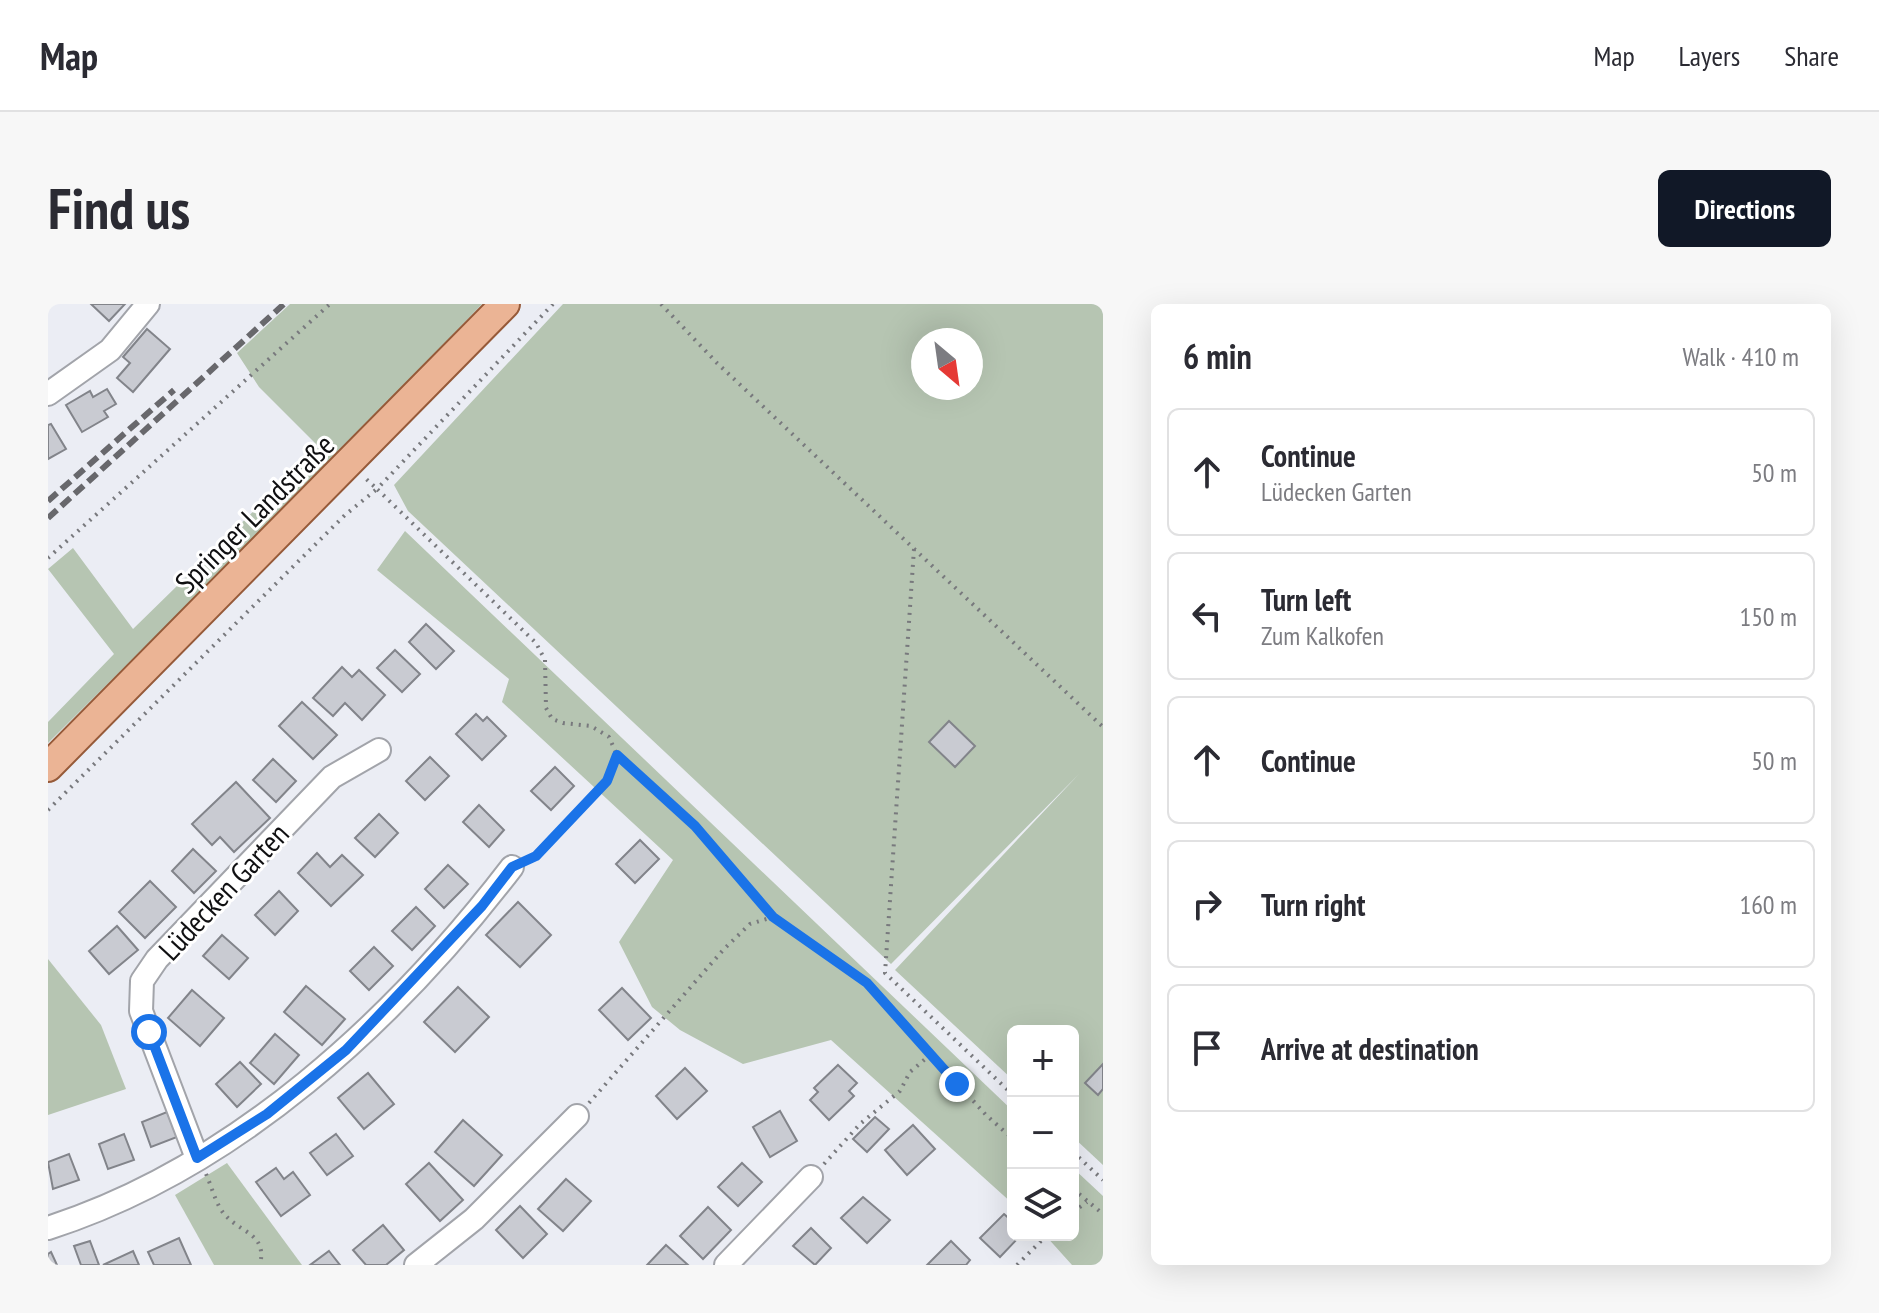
<!DOCTYPE html>
<html lang="en">
<head>
<meta charset="utf-8">
<style>
  body { margin:0; font-family:"PT Sans Narrow",sans-serif; background:#f7f7f7; color:#2b2b33 }
  .controls { position:absolute; right:24px; bottom:24px; display:grid; overflow:hidden; border-radius:12px; box-shadow:0 8px 32px #0002 }
  .controls button { width:72px; height:72px; display:grid; place-items:center; padding:0; border:0; border-bottom:2px solid #e1e1e2; background:#fff; color:#2b2b33; font:40px sans-serif }
  .compass { position:absolute; left:863px; top:24px; width:72px; height:72px; border-radius:50%; background:#fff; box-shadow:0 8px 32px #0002; rotate:151deg }
  .stop { position:absolute; width:24px; height:24px; margin:-18px; border:6px solid #1a73e8; border-radius:50%; background:#fff }
  .stop.end { background:#1a73e8; border-color:#fff; box-shadow:0 2px 8px #0008 }
  .list { margin:0; padding:0; list-style:none }
  h2 { display:flex; justify-content:space-between; align-items:center; height:104px; margin:0; padding:0 32px; font-size:34px }
  h2 small { font-size:26px; font-weight:400; color:#7c7c81 }
  .list li { display:grid; grid-template-columns:52px 1fr auto; gap:24px; align-items:center; box-sizing:border-box; height:128px; margin:0 16px 16px; padding:0 16px; border:2px solid #e1e1e2; border-radius:12px }
  .list b { display:block; font-size:30px; white-space:nowrap }
  .list p { margin:0; font-size:26px; white-space:nowrap; color:#7c7c81 }
  .list em { font-size:26px; font-style:normal; color:#7c7c81 }
  .icon { flex:none; width:44px; height:44px; fill:none; stroke:currentColor; stroke-width:2; stroke-linecap:round; stroke-linejoin:round }
  .map { position:relative; flex:none; width:1055px; height:961px; overflow:hidden; border-radius:12px }
  header { display:flex; align-items:center; gap:48px; box-sizing:border-box; height:112px; padding:0 40px; background:#fff; border-bottom:2px solid #e1e1e2 }
  header strong { font-size:38px }
  nav { display:flex; gap:44px; margin-inline-start:auto; font-size:28px }
  .intro { display:flex; align-items:center; justify-content:space-between; box-sizing:border-box; height:192px; padding:0 48px }
  h1 { margin:0; font-size:56px }
  .button { padding:20px 36px; border-radius:12px; background:#111827; color:#fff; font-size:28px; font-weight:700 }
  main { display:flex; gap:48px; padding:0 48px }
  aside { flex:1; background:#fff; border-radius:12px; box-shadow:0 8px 32px #0002 }
  .map>svg:first-child { display:block }
  .green { fill:#b6c5b2; fill-rule:evenodd }
  .building { fill:#c9cbd2; stroke:#82848a; stroke-width:2 }
  .lines { fill:none; stroke-linecap:round; stroke-linejoin:round }
  .minor-casing { stroke:#a2a4aa; stroke-width:26 }
  .major-casing { stroke:#965a39; stroke-width:32 }
  .path { stroke:#78797d; stroke-width:4; stroke-dasharray:2 6; stroke-linecap:butt }
  .minor { stroke:#fff; stroke-width:22 }
  .major { stroke:#ebb495; stroke-width:28 }
  .rail { stroke:#68686c; stroke-width:6; stroke-dasharray:12 6; stroke-linecap:butt }
  .route { stroke:#1a73e8; stroke-width:10 }
  .labels { text-anchor:middle; dominant-baseline:central; stroke-width:6; stroke-linejoin:round; paint-order:stroke }
  .street-label { font-size:30px; fill:#0f0f11; stroke:#fff }
</style>
</head>
<body>
<header>
<strong>Map</strong>
<nav><a>Map</a><a>Layers</a><a>Share</a></nav>
</header>
<div class="intro"><h1>Find us</h1><a class="button">Directions</a></div>
<main>
<div class="map">
<svg width="1055" height="961" viewBox="0 0 1055 961">
  <rect width="100%" height="100%" fill="#ebedf4"/>
  <!-- green -->
  <g class="green">
    <polygon points="242,0 434,0 288,153 0,439 0,418 66,350 0,265 25,244 85,325 271,143 211,83 189,49"/>
    <path d="M 515,0 L 1055,0 L 1055,861 L 1025,833 L 1025,727 L 965,727 L 965,776 L 847,666 L 1031,470 L 843,660 L 360,207 L 346,181 ZM 875,36 L 923,36 L 923,84 L 875,84 Z"/>
    <polygon points="357,227 965,807 965,900 783,736 695,760 632,726 604,703 571,638 625,556 454,398 461,375 329,266"/>
    <polygon points="0,655 53,721 78,785 0,811"/>
    <polygon points="179,859 254,961 166,961 127,891"/>
    <polygon points="1025,864 1055,892 1055,961 1024,961 997,931 1025,931"/>
  </g>
  <!-- building -->
  <g class="building">
    <polygon points="43,0 77,0 61,17"/>
    <polygon points="99,25 122,45 85,88 69,74 82,59 75,53"/>
    <polygon points="59,85 68,100 56,107 60,113 34,128 18,101 42,87 45,93"/>
    <polygon points="3,120 18,145 0,155 0,121"/>
    <polygon points="378,320 406,347 388,365 361,338"/>
    <polygon points="347,346 372,370 354,388 329,364"/>
    <polygon points="294,363 304,373 311,366 337,391 314,416 297,399 285,412 265,394"/>
    <polygon points="254,398 289,431 265,455 231,422"/>
    <polygon points="428,410 435,417 439,413 458,432 434,456 408,430"/>
    <polygon points="901,417 927,442 907,463 881,438"/>
    <polygon points="382,453 401,472 377,496 358,477"/>
    <polygon points="225,455 248,477 228,498 205,476"/>
    <polygon points="507,463 526,482 503,506 483,487"/>
    <polygon points="188,478 222,514 186,548 172,533 164,541 144,520"/>
    <polygon points="431,501 456,526 441,543 415,518"/>
    <polygon points="331,510 350,529 327,553 307,534"/>
    <polygon points="592,536 611,555 587,579 568,560"/>
    <polygon points="145,545 168,567 146,589 124,567"/>
    <polygon points="269,549 282,563 294,551 315,571 283,602 250,569"/>
    <polygon points="400,561 420,580 396,604 377,585"/>
    <polygon points="102,577 128,603 97,634 71,608"/>
    <polygon points="231,587 250,607 227,631 207,611"/>
    <polygon points="470,598 503,631 472,663 438,631"/>
    <polygon points="368,603 387,622 364,646 344,627"/>
    <polygon points="69,622 90,646 61,670 41,647"/>
    <polygon points="174,631 200,654 181,675 155,652"/>
    <polygon points="326,643 345,662 321,686 302,667"/>
    <polygon points="258,682 297,715 274,741 236,708"/>
    <polygon points="410,683 441,713 407,748 376,718"/>
    <polygon points="574,684 603,714 580,736 551,706"/>
    <polygon points="144,686 176,714 152,742 120,714"/>
    <polygon points="227,730 251,751 226,780 202,759"/>
    <polygon points="192,758 213,780 189,803 168,780"/>
    <polygon points="1055,760 1055,785 1050,791 1037,779"/>
    <polygon points="790,761 809,779 801,787 806,792 781,816 762,796 770,788 766,784"/>
    <polygon points="637,764 659,787 629,815 608,792"/>
    <polygon points="320,769 346,800 316,825 290,794"/>
    <polygon points="732,807 749,837 722,853 705,823"/>
    <polygon points="119,808 129,833 103,843 94,818"/>
    <polygon points="827,813 841,825 819,848 805,835"/>
    <polygon points="415,816 454,851 426,882 387,848"/>
    <polygon points="865,821 887,845 859,871 837,846"/>
    <polygon points="76,830 86,856 60,865 51,840"/>
    <polygon points="288,830 305,852 279,871 262,849"/>
    <polygon points="21,850 31,876 5,885 0,858"/>
    <polygon points="381,859 415,896 392,917 358,880"/>
    <polygon points="694,859 714,878 690,902 670,883"/>
    <polygon points="228,864 236,875 245,868 262,891 233,912 208,878"/>
    <polygon points="518,875 543,897 515,927 490,905"/>
    <polygon points="815,893 842,916 819,939 793,914"/>
    <polygon points="472,902 499,930 475,954 448,926"/>
    <polygon points="660,903 683,926 655,955 632,932"/>
    <polygon points="956,910 965,918 965,931 973,931 952,953 932,934"/>
    <polygon points="335,921 356,946 338,961 318,961 305,946"/>
    <polygon points="763,924 783,944 767,961 745,942"/>
    <polygon points="131,934 143,961 106,961 100,948"/>
    <polygon points="42,937 51,961 33,961 26,942"/>
    <polygon points="903,937 922,956 918,961 879,961"/>
    <polygon points="618,941 640,961 599,961"/>
    <polygon points="85,947 91,961 55,961"/>
    <polygon points="281,947 292,961 262,961"/>
    <polygon points="3,948 9,961 0,961 0,950"/>
  </g>
  <g class="lines">
    <defs>
      <g id="minor">
        <polyline points="0,90 62,46 100,0"/>
        <polyline points="149,854 93,707 94,677 109,655 284,473 331,446"/>
        <path d="M 0,924 C 187,864 346,717 464,563"/>
        <polyline points="368,961 426,915 529,812"/>
        <polyline points="678,961 763,873"/>
      </g>
      <polyline id="major" points="0,463 457,0"/>
    </defs>
    <!-- minor casing -->
    <use href="#minor" class="minor-casing"/>
    <!-- major casing -->
    <use href="#major" class="major-casing"/>
    <!-- path -->
    <g class="path">
      <polyline points="505,0 329,185 488,339 497,356 498,404 504,415 515,419 543,422 561,433 569,451 647,522 725,613 819,679 938,811 965,835"/>
      <polyline points="613,0 669,59 1055,423"/>
      <polyline points="866,245 837,669 965,791"/>
      <polyline points="0,254 282,0"/>
      <polyline points="0,506 297,211 329,185 316,173"/>
      <polyline points="483,555 559,477 569,451"/>
      <polyline points="541,799 676,645 702,620 725,613"/>
      <polyline points="1025,848 1055,876"/>
      <polyline points="776,860 812,820 852,787 862,768 882,751"/>
      <path d="M 158,870 C 164,883 168,902 178,912 C 195,930 219,930 212,961"/>
      <polyline points="1025,885 1055,910"/>
      <polyline points="1025,908 1039,898"/>
      <polyline points="969,961 999,931"/>
    </g>
    <!-- minor -->
    <use href="#minor" class="minor"/>
    <!-- major -->
    <use href="#major" class="major"/>
    <!-- rail -->
    <g class="rail">
      <polyline points="0,197 126,86"/>
      <polyline points="0,214 236,0"/>
    </g>
  </g>
  <g class="lines">
    <!-- route -->
    <polyline class="route" points="101,728 149,854 219,810 298,746 434,602 464,563 488,552 559,477 569,451 647,522 725,613 819,679 909,780"/>
  </g>
  <g class="labels">
    <!-- street labels -->
    <g class="street-label">
      <text transform="translate(206 209) rotate(-45)">Springer Landstraße</text>
      <text transform="translate(175 587) rotate(-47)">Lüdecken Garten</text>
    </g>
  </g>
</svg>
<div class="controls">
<button>+</button>
<button>−</button>
<button><svg class="icon" aria-label="layers" viewBox="0 0 24 24"><path d="M12 4l9 5-9 5-9-5zM3 14l9 5 9-5"/></svg></button>
</div>
<svg class="compass" viewBox="-18 -18 36 36"><path d="M0-13l5 13h-10z" fill="#e53935"/><path d="M0 13l5-13h-10z" fill="#7c7c81"/></svg>
<div class="stop" style="left:101px;top:728px"></div>
<div class="stop end" style="left:909px;top:780px"></div>
</div>
<aside>
<h2>6 min<small>Walk · 410 m</small></h2>
<ul class="list">
<li><svg class="icon" aria-label="ahead" viewBox="0 0 24 24"><path d="M12 20V5M6 11l6-6 6 6"/></svg><div><b>Continue</b><p>Lüdecken Garten</p></div><em>50 m</em></li>
<li><svg class="icon" aria-label="left" viewBox="0 0 24 24"><path d="M17 20v-9H6M10 6l-5 5 5 5"/></svg><div><b>Turn left</b><p>Zum Kalkofen</p></div><em>150 m</em></li>
<li><svg class="icon" aria-label="ahead" viewBox="0 0 24 24"><path d="M12 20V5M6 11l6-6 6 6"/></svg><div><b>Continue</b></div><em>50 m</em></li>
<li><svg class="icon" aria-label="right" viewBox="0 0 24 24"><path d="M7 20v-9h11M14 6l5 5-5 5"/></svg><div><b>Turn right</b></div><em>160 m</em></li>
<li><svg class="icon" aria-label="arrive" viewBox="0 0 24 24"><path d="M6 21V4h12l-3 4 3 4H6"/></svg><div><b>Arrive at destination</b></div></li>
</ul>
</aside>
</main>
</body>
</html>
